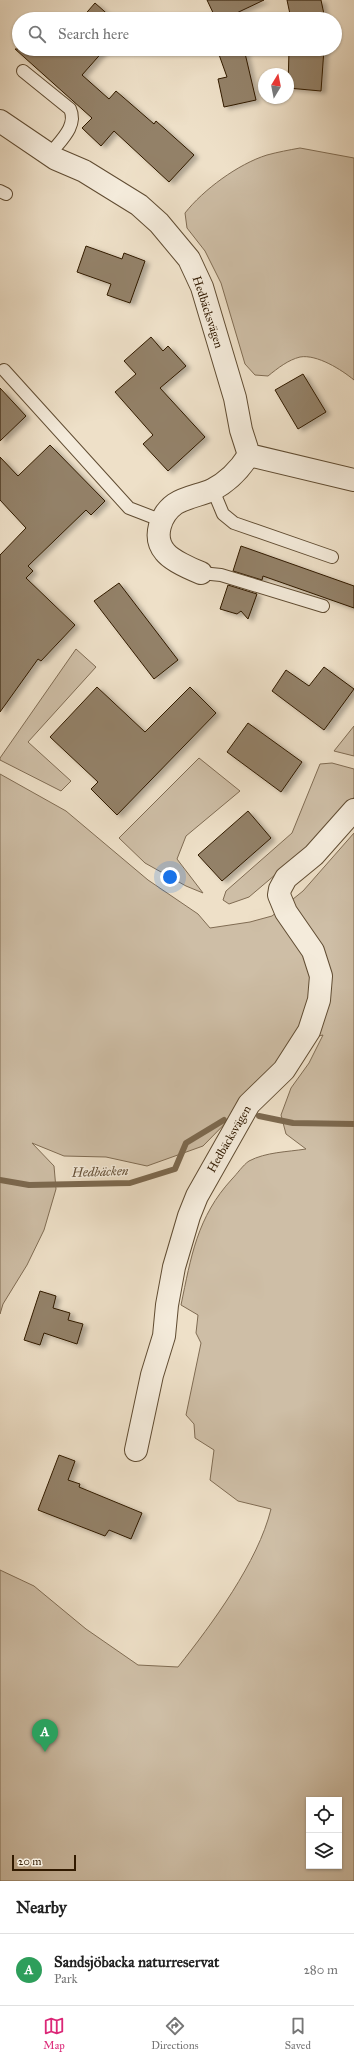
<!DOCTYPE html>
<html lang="en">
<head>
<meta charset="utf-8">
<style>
  body { margin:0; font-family:"IM FELL Great Primer",serif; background:#f6f6f6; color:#222 }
  .controls { position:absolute; right:12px; bottom:12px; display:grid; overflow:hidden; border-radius:0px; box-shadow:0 1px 3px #0004 }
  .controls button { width:36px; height:36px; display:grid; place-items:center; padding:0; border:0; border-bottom:1px solid #e0e0e0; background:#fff; color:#222; font:20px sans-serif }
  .compass { position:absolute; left:258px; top:68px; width:36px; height:36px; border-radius:50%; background:#fff; box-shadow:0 1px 3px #0004; rotate:10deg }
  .scale { position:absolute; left:12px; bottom:10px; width:64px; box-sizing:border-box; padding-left:4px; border:2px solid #311a00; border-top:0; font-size:11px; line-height:14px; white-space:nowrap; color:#311a00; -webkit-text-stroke:3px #f4ebdb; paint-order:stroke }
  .you { position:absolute; left:170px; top:877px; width:14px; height:14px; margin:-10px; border:3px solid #fff; border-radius:50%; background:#1a73e8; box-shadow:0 0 0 6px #1a73e833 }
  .badge { display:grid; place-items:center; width:26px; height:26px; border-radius:50%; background:#db2777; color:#fff; font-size:13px; font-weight:700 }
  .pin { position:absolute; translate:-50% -33px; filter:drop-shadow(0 1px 2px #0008) }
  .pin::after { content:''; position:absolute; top:21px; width:14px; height:12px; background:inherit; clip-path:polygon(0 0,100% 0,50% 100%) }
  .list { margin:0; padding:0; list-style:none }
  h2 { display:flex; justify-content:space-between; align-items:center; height:52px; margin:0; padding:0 16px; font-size:17px }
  h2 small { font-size:13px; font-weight:400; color:#767676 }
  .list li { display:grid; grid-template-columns:26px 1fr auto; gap:12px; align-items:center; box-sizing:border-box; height:72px; padding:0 16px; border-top:1px solid #e0e0e0 }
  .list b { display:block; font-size:15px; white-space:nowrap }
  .list p { margin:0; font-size:13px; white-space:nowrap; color:#767676 }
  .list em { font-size:13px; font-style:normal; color:#767676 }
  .icon { flex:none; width:22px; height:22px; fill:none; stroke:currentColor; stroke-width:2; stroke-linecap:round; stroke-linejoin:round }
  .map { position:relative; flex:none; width:354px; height:1881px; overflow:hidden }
  .search { position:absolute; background:#fff; box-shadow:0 1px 3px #0004; left:12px; right:12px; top:12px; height:44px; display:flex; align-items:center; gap:10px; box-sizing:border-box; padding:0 14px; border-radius:22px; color:#767676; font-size:15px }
  .sheet { height:124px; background:#fff }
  nav { display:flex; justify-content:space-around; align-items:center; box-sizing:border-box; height:56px; border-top:1px solid #e0e0e0; background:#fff; font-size:11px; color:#767676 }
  nav a { display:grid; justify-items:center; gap:2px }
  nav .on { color:#db2777 }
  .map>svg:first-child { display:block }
  .green { fill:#cebea6; stroke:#806c53; fill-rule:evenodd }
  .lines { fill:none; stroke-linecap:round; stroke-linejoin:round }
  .stream { stroke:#7c694f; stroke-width:6 }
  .building { fill:#938168; stroke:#311a00; filter:url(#shadow) }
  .lane-casing { stroke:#604c32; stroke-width:14 }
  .street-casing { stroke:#604c32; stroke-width:24 }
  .lane { stroke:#f4ebdb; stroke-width:12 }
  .street { stroke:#f4ebdb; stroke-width:22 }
  .labels { text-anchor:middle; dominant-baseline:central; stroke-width:3; stroke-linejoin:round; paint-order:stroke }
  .street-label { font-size:12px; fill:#311a00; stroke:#f4ebdb }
  .water-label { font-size:13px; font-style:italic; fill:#634e35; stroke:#f4ebdb }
</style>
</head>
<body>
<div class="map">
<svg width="354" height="1881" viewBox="0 0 354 1881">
  <defs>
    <filter id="shadow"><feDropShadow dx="4.5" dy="2.5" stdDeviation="2" flood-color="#0004"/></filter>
  </defs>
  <rect width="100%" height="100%" fill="#eee0c8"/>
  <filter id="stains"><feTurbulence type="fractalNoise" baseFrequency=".005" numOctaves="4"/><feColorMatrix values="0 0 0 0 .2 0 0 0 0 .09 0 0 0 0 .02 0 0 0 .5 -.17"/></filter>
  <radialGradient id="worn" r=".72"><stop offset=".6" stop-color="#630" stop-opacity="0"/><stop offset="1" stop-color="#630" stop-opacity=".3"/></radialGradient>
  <!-- green -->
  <g class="green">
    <path d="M 300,148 L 354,158 L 354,380 C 342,370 317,354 300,357 C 288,360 278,368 268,376 L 255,375 L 245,364 L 221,283 L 205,251 L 187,228 L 185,213 C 203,190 238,164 267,155 C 278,152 289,150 300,148 Z"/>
    <polygon points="76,649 96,667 28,742 71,781 61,791 0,760 0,758"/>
    <polygon points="354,726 354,756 334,751"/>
    <polygon points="199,758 240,791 186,836 177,859 203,893 186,886 145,863 119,838"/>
    <polygon points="332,763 354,769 354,797 343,814 302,852 249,897 229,904 223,900 226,891 292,833 320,764"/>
    <path d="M 0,774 L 66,811 L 148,880 L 198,914 L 210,928 L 250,922 L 272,916 L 303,891 L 354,833 L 354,1881 L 0,1881 L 0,1570 L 34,1586 L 86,1629 L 138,1665 L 178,1667 C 212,1624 258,1562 271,1509 L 238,1501 L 210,1480 L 214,1450 L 195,1438 L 194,1424 L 186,1415 L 201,1343 L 196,1333 L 198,1315 L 181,1305 C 191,1257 197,1217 232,1179 C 237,1174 243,1165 249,1161 C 266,1152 287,1152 306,1149 L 286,1134 L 281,1115 L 291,1088 L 309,1063 L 323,1035 L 298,1041 L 250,1098 L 203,1146 L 147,1166 L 106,1157 L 64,1156 L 32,1143 L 54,1166 L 56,1189 L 44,1230 L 27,1265 L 3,1304 L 0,1314 ZM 309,1800 L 339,1800 L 339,1866 L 309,1866 Z"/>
  </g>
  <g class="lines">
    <!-- stream -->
    <g class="stream">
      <polyline points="259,1116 293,1123 354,1124"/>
      <polyline points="0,1180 29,1185 130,1183 175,1169 186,1143 224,1120"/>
    </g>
  </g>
  <!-- building -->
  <g class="building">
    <polygon points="207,0 264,0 224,19 216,19"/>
    <polygon points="287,0 321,0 325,19 291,19"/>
    <polygon points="95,3 113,19 81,19"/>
    <polygon points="15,49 105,49 82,75 109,99 116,91 154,124 156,121 194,155 169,182 114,131 101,146 82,128 92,118"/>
    <polygon points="217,49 244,49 256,100 224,107 218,79 227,77"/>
    <polygon points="289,49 324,49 321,91 288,88"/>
    <polygon points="86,246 122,259 124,253 145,261 130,303 107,295 111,284 77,272"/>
    <polygon points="151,337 163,351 168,346 186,366 160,388 205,437 168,471 143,444 153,435 115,392 136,374 124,361"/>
    <polygon points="303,374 326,412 298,429 275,390"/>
    <polygon points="0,388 26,416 0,441"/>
    <polygon points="50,445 105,501 91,515 86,510 28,566 33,571 26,578 75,625 41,661 38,659 0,712 0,555 26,528 0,500 0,457 18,476"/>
    <polygon points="241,546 354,586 354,608 263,576 262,580 233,571"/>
    <polygon points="119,583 178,660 154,679 94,601"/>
    <polygon points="228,585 257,594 248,619 241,611 237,614 220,609"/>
    <polygon points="324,667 354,689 324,730 272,691 286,670 309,686"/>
    <polygon points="97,687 145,732 190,687 216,713 117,815 91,789 98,782 50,737"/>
    <polygon points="248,723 302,762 281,792 227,752"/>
    <polygon points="248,811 271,838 222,881 198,855"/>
    <polygon points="40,1291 56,1296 53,1308 70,1313 68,1320 83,1324 77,1344 44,1333 40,1345 24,1340"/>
    <polygon points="59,1455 75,1461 68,1480 80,1484 79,1487 142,1513 131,1539 109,1530 105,1536 38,1510"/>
  </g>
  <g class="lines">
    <defs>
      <g id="lane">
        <path d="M 23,71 L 70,109 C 78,126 60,141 50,154"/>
        <polyline points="0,191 6,194"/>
        <polyline points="4,370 129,508 160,520"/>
        <polyline points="213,490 223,514 234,523 332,557"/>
        <polyline points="201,573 221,575 323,606"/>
      </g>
      <g id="street">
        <polyline points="0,121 56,159 84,171 139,205 159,223 189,259 202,287 235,398 241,430 249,455 354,480"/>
        <path d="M 201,573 C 191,569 171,560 165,552 C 152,537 161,514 175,504 C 186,497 201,495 212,490 C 228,482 240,469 249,455"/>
        <polyline points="136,1450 152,1375 164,1336 167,1305 174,1267 189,1216 197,1196 249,1104 284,1070 309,1031 319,1000 321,976 313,951 286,912 279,895 280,889 286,878 314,855 354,810"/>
      </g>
    </defs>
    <!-- lane casing -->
    <use href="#lane" class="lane-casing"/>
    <!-- street casing -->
    <use href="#street" class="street-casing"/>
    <!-- lane -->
    <use href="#lane" class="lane"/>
    <!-- street -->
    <use href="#street" class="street"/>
  </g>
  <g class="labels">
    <!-- street labels -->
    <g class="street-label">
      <text transform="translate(208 312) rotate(72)">Hedbäcksvägen</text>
      <text transform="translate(229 1139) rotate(-60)">Hedbäcksvägen</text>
    </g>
    <!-- water labels -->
    <g class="water-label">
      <text transform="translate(100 1172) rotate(-2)">Hedbäcken</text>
    </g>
  </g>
  <rect width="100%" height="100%" filter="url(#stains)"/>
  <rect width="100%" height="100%" fill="url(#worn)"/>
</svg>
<div class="controls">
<button><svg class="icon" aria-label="locate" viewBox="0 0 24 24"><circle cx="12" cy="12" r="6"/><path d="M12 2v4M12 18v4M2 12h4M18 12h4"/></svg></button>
<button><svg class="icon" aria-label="layers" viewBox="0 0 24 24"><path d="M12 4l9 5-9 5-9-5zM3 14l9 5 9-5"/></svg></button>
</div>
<svg class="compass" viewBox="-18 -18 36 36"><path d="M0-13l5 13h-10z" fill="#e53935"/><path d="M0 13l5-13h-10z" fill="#767676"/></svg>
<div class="scale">20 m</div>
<div class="you"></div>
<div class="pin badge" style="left:45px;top:1752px;background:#2e9e5b">A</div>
<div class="search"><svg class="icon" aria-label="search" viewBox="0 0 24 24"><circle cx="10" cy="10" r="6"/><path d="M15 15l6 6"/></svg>Search here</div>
</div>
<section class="sheet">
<h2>Nearby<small></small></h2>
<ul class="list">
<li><span class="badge" style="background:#2e9e5b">A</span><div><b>Sandsjöbacka naturreservat</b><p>Park</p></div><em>280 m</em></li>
</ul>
</section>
<nav>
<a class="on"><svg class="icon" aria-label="map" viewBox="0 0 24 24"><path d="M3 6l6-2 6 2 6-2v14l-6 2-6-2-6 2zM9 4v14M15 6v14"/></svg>Map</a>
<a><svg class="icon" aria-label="directions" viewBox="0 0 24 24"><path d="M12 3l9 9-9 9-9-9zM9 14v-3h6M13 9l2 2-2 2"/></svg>Directions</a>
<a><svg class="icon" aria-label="saved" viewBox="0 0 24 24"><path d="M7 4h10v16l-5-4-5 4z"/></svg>Saved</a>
</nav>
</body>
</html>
